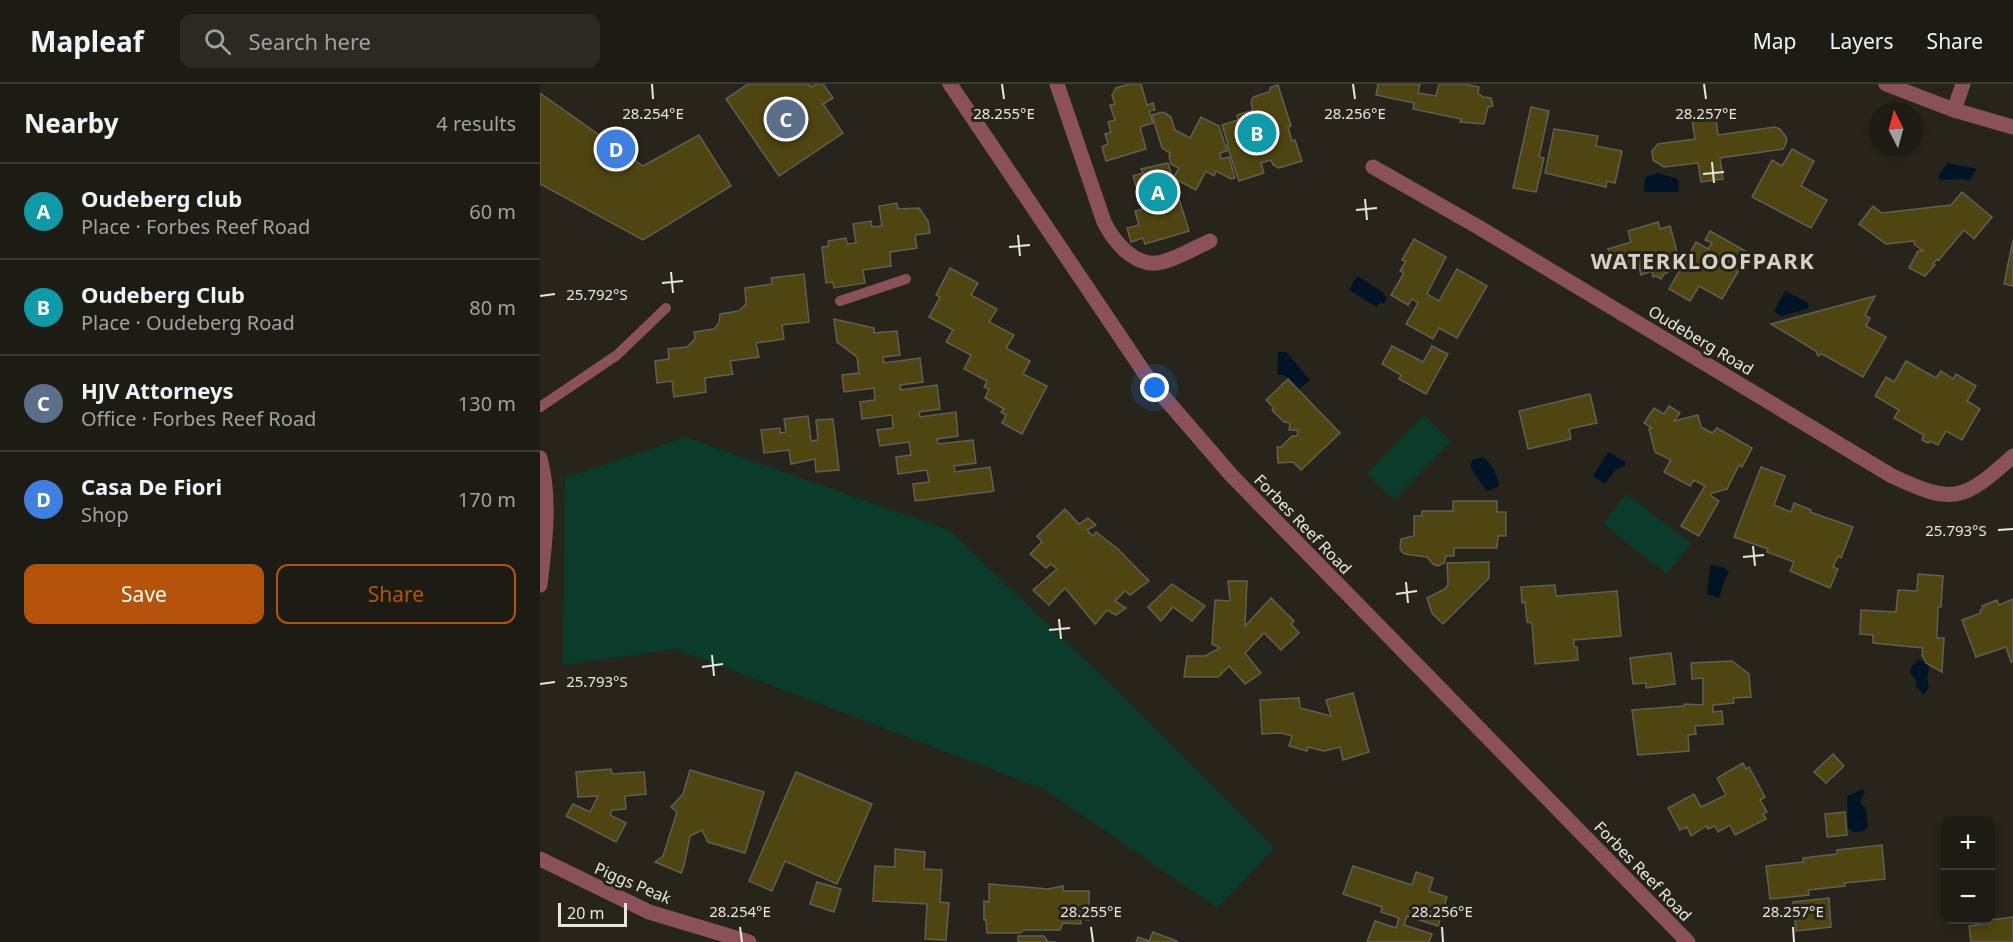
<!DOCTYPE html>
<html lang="en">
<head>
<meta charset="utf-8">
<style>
  body { margin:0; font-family:"Noto Sans",sans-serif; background:#2a2922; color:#f1f3f6 }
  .controls { position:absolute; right:18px; bottom:18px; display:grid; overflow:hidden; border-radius:12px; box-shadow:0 3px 9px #0003 }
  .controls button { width:54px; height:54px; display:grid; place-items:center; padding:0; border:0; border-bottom:2px solid #3b3a34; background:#1d1c14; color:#f1f3f6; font:30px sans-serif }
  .compass { position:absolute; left:1329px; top:18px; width:54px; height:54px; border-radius:50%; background:#1d1c14; box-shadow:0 3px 9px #0003; rotate:354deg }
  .scale { position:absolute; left:18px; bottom:15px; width:69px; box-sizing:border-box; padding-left:6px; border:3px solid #e7e6e0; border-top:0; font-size:16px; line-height:21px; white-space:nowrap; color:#e7e6e0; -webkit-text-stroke:4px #27251b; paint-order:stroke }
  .you { position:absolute; left:615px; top:304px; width:21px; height:21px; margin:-15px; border:4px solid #fff; border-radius:50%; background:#1a73e8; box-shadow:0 0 0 9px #1a73e833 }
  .badge { display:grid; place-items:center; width:39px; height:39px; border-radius:50%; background:#b45309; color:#fff; font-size:20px; font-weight:700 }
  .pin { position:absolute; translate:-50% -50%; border:3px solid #fff; box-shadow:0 2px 6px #0006 }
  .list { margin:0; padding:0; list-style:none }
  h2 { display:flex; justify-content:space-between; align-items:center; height:78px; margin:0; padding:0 24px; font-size:26px }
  h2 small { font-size:20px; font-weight:400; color:#a0a1a0 }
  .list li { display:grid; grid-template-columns:39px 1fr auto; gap:18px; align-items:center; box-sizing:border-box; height:96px; padding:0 24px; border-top:2px solid #3b3a34 }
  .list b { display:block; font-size:22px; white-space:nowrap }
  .list p { margin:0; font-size:20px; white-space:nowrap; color:#a0a1a0 }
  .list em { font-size:20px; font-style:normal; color:#a0a1a0 }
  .actions { display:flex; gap:12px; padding:18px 24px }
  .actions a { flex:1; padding:14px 0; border:2px solid #b45309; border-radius:12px; text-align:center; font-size:21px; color:#b45309 }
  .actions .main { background:#b45309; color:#fff }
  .icon { flex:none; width:33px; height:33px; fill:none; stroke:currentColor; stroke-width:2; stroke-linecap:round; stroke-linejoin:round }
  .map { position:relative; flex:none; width:1473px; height:858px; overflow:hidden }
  header { display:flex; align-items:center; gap:36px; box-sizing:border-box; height:84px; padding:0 30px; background:#1d1c14; border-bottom:2px solid #3b3a34 }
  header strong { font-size:28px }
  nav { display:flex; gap:33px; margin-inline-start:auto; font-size:21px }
  .search { width:420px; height:54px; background:#2a2922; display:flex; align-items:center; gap:15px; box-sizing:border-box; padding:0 21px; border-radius:12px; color:#a0a1a0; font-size:22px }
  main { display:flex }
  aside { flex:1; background:#1d1c14 }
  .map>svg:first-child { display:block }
  .green { fill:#0b3b2a }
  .water { fill:#001426 }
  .building { fill:#4e4511; stroke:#615f53; stroke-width:1.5 }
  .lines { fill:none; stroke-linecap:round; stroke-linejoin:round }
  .lane { stroke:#8b515b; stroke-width:10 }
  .street { stroke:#8b515b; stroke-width:15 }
  .ticks { fill:none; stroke:#e7e6e0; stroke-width:2 }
  .labels { text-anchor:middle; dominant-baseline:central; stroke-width:6; stroke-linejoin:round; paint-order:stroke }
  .street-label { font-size:16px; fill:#e7e6e0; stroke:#27251b }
  .district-label { font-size:22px; font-weight:bold; letter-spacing:1.5px; fill:#d4d2c4; stroke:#27251b }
  .ticks-label { font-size:15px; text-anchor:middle; fill:#e7e6e0; stroke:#27251b; stroke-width:6; stroke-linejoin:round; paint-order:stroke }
</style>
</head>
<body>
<header>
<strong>Mapleaf</strong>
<div class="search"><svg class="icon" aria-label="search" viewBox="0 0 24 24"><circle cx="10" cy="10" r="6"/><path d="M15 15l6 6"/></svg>Search here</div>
<nav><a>Map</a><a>Layers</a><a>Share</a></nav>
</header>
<main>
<aside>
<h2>Nearby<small>4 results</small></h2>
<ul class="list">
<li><span class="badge" style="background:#0f9aa8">A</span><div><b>Oudeberg club</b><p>Place · Forbes Reef Road</p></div><em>60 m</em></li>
<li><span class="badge" style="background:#0f9aa8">B</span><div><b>Oudeberg Club</b><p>Place · Oudeberg Road</p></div><em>80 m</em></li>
<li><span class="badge" style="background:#5c6f8a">C</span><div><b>HJV Attorneys</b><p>Office · Forbes Reef Road</p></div><em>130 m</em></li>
<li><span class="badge" style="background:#3f7fe0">D</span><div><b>Casa De Fiori</b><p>Shop</p></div><em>170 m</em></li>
</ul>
<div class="actions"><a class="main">Save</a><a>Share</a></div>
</aside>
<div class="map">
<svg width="1473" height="858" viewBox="0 0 1473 858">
  <rect width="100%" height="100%" fill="#27251b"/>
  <!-- green -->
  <g class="green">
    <polygon points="884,331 911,358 854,416 827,390"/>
    <polygon points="145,353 409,446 568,598 734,764 677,824 506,706 136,565 23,581 25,394"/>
    <polygon points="1086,410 1151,459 1127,490 1063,440"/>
  </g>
  <!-- water -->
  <g class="water">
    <polygon points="1407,79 1437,85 1429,96 1422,95 1401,96 1398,93"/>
    <polygon points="1118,89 1138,95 1139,108 1104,108 1105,93"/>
    <polygon points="817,192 844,209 843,211 847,214 844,220 840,218 837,223 809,206"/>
    <polygon points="1245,207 1267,218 1269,222 1267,225 1241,232 1234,227"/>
    <polygon points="738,268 746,268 770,296 758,306 744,291 737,291"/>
    <polygon points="1068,368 1086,378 1085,382 1076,385 1065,400 1053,392"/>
    <path d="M 943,373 C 951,378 959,393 959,402 L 948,407 C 945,406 932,386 930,382 L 932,376 Z"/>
    <polygon points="1173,481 1185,484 1189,489 1185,494 1179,514 1167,510 1170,482"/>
    <polygon points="1378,576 1386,577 1389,583 1387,595 1389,602 1385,610 1383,610 1376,602 1376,596 1370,590 1371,583"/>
    <polygon points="1323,705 1325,708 1321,716 1321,720 1326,724 1328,742 1324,747 1312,748 1308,743 1307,712"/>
  </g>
  <!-- building -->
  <g class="building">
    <polygon points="208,0 269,0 271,3 276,0 283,0 293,14 283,20 303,49 239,92 186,15"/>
    <polygon points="590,0 601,0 607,21 613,19 615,26 609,27 613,39 600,43 606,65 566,77 562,63 568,60 565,50 571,48 568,38 575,36 570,21 575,20 572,11 576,4"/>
    <polygon points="838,0 880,0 878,9 896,12 899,0 924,0 939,3 938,9 943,13 951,14 953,22 948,23 944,40 920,38 921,35 873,25 874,19 836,11"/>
    <polygon points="738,1 751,42 748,43 752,57 755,56 762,77 739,84 733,81 731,76 721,79 724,89 699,97 687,61 688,60 682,41 698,36 697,31 713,26 711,19 713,13 729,8 731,3"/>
    <polygon points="0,9 103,82 159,51 191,102 103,156 0,100"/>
    <polygon points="991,23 1009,27 999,73 1004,74 996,108 973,104"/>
    <polygon points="1161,27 1169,28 1176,35 1178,51 1235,43 1240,45 1246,53 1247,57 1243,65 1180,74 1183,95 1161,98 1158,79 1124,83 1113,76 1112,67 1118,60 1155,55 1152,36"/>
    <polygon points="623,28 631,33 635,46 650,54 661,33 679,42 687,67 680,69 681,75 689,73 695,94 691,95 676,87 674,92 666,87 656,106 633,94 639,84 631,80 629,72 630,69 622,64 612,31"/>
    <polygon points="1014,45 1058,52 1056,62 1082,67 1075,99 1067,97 1066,103 1005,89"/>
    <polygon points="1252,65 1274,77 1261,102 1287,116 1271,144 1212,113 1232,76 1242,82"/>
    <polygon points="628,79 649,147 605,160 603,154 591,158 587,144 599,141 595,127 603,125 593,92 603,89 601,85"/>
    <polygon points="1422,108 1452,133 1434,155 1424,146 1399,176 1397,175 1393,180 1395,181 1385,192 1369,184 1378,167 1383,167 1374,160 1374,157 1346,160 1319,140 1333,122 1342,129 1411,121"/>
    <polygon points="357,119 358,125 379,124 388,137 390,149 375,151 377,164 350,168 351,182 323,186 325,199 294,204 293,198 286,199 282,163 289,162 288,157 306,154 307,160 316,159 313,140 331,137 332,143 342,142 339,122"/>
    <polygon points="1118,138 1120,145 1130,142 1140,179 1126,183 1128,188 1124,190 1121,195 1116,192 1113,193 1112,187 1101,191 1098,179 1078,185 1077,179 1073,180 1068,165 1091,158 1088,147"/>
    <polygon points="1170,147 1209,169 1182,215 1159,202 1150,217 1129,205 1156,158 1168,165 1172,159 1165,156"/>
    <polygon points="874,155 906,173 887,210 899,217 917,185 947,202 917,254 899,244 893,255 866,240 878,219 872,215 868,221 851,211 864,189 860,187 866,177 862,176"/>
    <polygon points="1473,156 1473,202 1464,200"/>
    <polygon points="410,184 438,199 431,211 457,225 449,238 474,251 466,264 490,277 483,290 507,302 482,350 462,339 466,331 461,328 464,325 445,314 449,305 444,303 447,297 424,285 431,271 406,258 413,246 389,233 400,213 396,211"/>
    <polygon points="264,190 269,238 242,241 244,255 216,259 219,273 190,277 193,290 165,294 166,308 134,313 132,297 117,299 115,277 129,275 128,265 147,263 155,255 154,248 174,245 179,239 180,230 199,227 206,220 205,204 232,200 231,194"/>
    <polygon points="1335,212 1325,231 1330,234 1326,242 1346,253 1323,293 1282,270 1278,272 1276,267 1231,240"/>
    <polygon points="294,235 334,244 334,249 357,247 360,271 343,273 344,279 380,274 383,298 360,301 361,306 397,301 400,325 379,328 380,333 416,328 418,352 397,355 398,360 433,356 436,379 414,382 415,388 450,383 454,407 375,417 373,400 389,398 387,386 358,390 356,373 371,371 369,358 340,362 337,346 353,344 352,331 322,335 320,318 335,316 334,304 304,308 302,291 319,289 317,273 297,258"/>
    <polygon points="852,262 883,278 892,262 908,270 886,310 859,295 861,291 842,280"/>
    <polygon points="1366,277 1396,294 1401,287 1413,295 1416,290 1436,302 1427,317 1440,325 1422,356 1406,347 1398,361 1390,357 1388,359 1382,356 1384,351 1354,334 1359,326 1335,312 1346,293 1354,298"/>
    <polygon points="748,295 800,349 761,386 753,378 738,379 737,363 741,363 752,352 757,352 758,346 749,346 750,339 744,338 732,326 734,324 726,316"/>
    <polygon points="1050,310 1057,339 1029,345 1031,355 988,365 979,327"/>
    <polygon points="1129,322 1140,329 1134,337 1158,331 1161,343 1172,349 1177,344 1212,364 1202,383 1199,381 1187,405 1172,409 1171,412 1179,417 1159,452 1141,442 1165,402 1154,396 1150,402 1124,388 1131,376 1115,368 1109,345 1112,344 1104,339 1114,324 1124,330"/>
    <polygon points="268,332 271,357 278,356 276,336 293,335 299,386 276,388 275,375 251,380 249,366 224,369 221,346 240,344 240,349 246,348 244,335"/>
    <polygon points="1221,383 1245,392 1234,421 1251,428 1254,419 1271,426 1270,428 1313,443 1301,474 1298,472 1293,483 1298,485 1290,504 1250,487 1254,478 1227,468 1228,465 1194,453"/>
    <polygon points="913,417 957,417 957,428 966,428 966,452 958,452 957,464 914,464 914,472 906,472 904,479 898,482 893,480 887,473 865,470 862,468 860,464 861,455 874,452 874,432 882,432 882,427 913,427"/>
    <polygon points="525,425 539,440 548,434 556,441 547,446 553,452 556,448 578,465 609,497 590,511 585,507 575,517 586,524 576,531 567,526 555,540 525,504 509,521 493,506 517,485 511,480 506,484 490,470 502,458 497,452"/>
    <polygon points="949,478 949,494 903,540 892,529 887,514 905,505 908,501 907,479"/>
    <polygon points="1378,490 1403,492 1401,523 1398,523 1397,554 1404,554 1402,588 1386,579 1382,571 1383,564 1333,559 1333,551 1320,550 1321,526 1356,528 1358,506 1377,507"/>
    <polygon points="688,497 707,497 705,542 731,514 754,537 751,540 759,549 741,566 724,549 705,569 721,589 705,600 689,582 678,593 644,593 647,572 665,572 680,564 672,560 675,516 690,517"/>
    <polygon points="632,500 665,522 652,537 633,523 621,537 608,523"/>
    <polygon points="1015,501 1016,512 1077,507 1081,552 1034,556 1034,563 1037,563 1038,576 995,580 992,539 987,538 985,518 982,519 981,503"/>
    <polygon points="1473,515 1473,578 1471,578 1466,563 1436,573 1422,536 1441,529 1440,526 1443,525 1442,522 1457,516 1459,521"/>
    <polygon points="1131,569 1135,600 1106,604 1106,599 1093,600 1090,574"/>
    <polygon points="1192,577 1209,590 1211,613 1193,614 1194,619 1173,621 1173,628 1182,627 1183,640 1155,642 1156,650 1148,651 1149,667 1098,671 1092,626 1144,622 1144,620 1163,621 1163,594 1152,595 1151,579"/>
    <polygon points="813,609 829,668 803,676 800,663 784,667 768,663 767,667 749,662 752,652 741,649 722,650 720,616 759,614 760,624 791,632 786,616"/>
    <polygon points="1293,670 1304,682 1286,699 1274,688"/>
    <polygon points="1203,679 1206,685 1209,683 1225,713 1220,716 1227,728 1223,730 1226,735 1195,751 1190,741 1178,748 1175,742 1168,745 1166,742 1151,752 1147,743 1140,746 1128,724 1154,710 1161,723 1186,711 1177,694"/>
    <polygon points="71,685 72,690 104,688 106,710 85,712 86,725 72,726 70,731 86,739 76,758 26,732 33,720 50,728 58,712 38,713 36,688"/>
    <polygon points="150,686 224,708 205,769 168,758 162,746 150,752 144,782 141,789 115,778 123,772 137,728 131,723 143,710"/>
    <polygon points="256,688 332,720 297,800 245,777 232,807 209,797"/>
    <polygon points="1305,728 1307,751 1287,753 1285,730"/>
    <polygon points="1342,761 1345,795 1304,799 1305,802 1268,806 1269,811 1230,815 1226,782 1263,778 1263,774 1297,770 1297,766"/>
    <polygon points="355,765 385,768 384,785 402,786 400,818 409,819 406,856 385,855 387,820 333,817 335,782 355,783"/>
    <polygon points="813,782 872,801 876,788 893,794 889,807 907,813 898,842 867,832 864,841 892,850 889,858 827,858 835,837 856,844 859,834 841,828 842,823 803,810"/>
    <polygon points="277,798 301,805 294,828 270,820"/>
    <polygon points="449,800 508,805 523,802 523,807 549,807 549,836 540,835 541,840 523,839 520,846 484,846 480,849 447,849 446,836 444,836 444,817 449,818"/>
    <polygon points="1289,814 1291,843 1256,847 1253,818"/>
    <polygon points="1473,833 1473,858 1431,858 1429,842 1450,839 1451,836"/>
    <polygon points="613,848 637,857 636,858 596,858 598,853 609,857"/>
    <polygon points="478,852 504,852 508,858 516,858 478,858"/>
  </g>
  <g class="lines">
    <!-- lane -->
    <g class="lane">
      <polyline points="300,217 366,195"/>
      <polyline points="0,323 77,271 126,224"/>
    </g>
    <!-- street -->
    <g class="street">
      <polyline points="410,0 610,297 692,392 1148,858"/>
      <path d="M 517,0 L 564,138 C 574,158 596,185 622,178 C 638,174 655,164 670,157"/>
      <polyline points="1346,0 1414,26 1473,43"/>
      <polyline points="1414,26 1423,0"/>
      <path d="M 833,83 L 940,144 L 1352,392 C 1414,421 1423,417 1473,372"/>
      <path d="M 0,374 C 11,416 5,458 0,501"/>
      <polyline points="0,775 109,828 209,858"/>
    </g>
  </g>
  <!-- ticks -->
  <path class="ticks" d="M 112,0 L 113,15M 462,0 L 464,15M 813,0 L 815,15M 1164,0 L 1166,15M 1172,78 L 1174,99M 1163,90 L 1184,88M 825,115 L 827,136M 816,126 L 837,124M 478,151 L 480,172M 469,163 L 490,161M 131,188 L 133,209M 122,199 L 143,197M 0,212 L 15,210M 1458,446 L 1473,445M 1213,462 L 1215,482M 1203,473 L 1224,471M 866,498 L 868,519M 856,510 L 877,507M 519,535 L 521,555M 509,546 L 530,544M 172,571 L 174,592M 162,583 L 183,580M 0,600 L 15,598M 200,843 L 202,858M 551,843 L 553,858M 902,843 L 903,858M 1253,843 L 1254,858"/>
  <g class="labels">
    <!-- street labels -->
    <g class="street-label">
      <text transform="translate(1161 256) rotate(31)">Oudeberg Road</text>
      <text transform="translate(763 440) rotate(46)">Forbes Reef Road</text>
      <text transform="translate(1103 787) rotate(46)">Forbes Reef Road</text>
      <text transform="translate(93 799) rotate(23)">Piggs Peak</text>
    </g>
    <!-- district labels -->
    <g class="district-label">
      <text x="1163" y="176">WATERKLOOFPARK</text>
    </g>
  </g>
  <g class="ticks-label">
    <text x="113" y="35">28.254°E</text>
    <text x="464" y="35">28.255°E</text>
    <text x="815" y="35">28.256°E</text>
    <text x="1166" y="35">28.257°E</text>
    <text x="57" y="216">25.792°S</text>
    <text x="1416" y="452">25.793°S</text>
    <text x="57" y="603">25.793°S</text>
    <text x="200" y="833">28.254°E</text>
    <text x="551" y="833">28.255°E</text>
    <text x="902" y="833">28.256°E</text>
    <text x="1253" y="833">28.257°E</text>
  </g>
</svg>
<div class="controls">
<button>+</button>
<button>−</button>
</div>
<svg class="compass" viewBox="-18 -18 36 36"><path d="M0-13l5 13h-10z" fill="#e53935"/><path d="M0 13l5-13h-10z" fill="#a0a1a0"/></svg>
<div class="scale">20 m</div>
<div class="you"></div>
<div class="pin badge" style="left:618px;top:108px;background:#0f9aa8">A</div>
<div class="pin badge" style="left:717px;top:49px;background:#0f9aa8">B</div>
<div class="pin badge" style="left:246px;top:35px;background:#5c6f8a">C</div>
<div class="pin badge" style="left:76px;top:65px;background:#3f7fe0">D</div>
</div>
</main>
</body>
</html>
